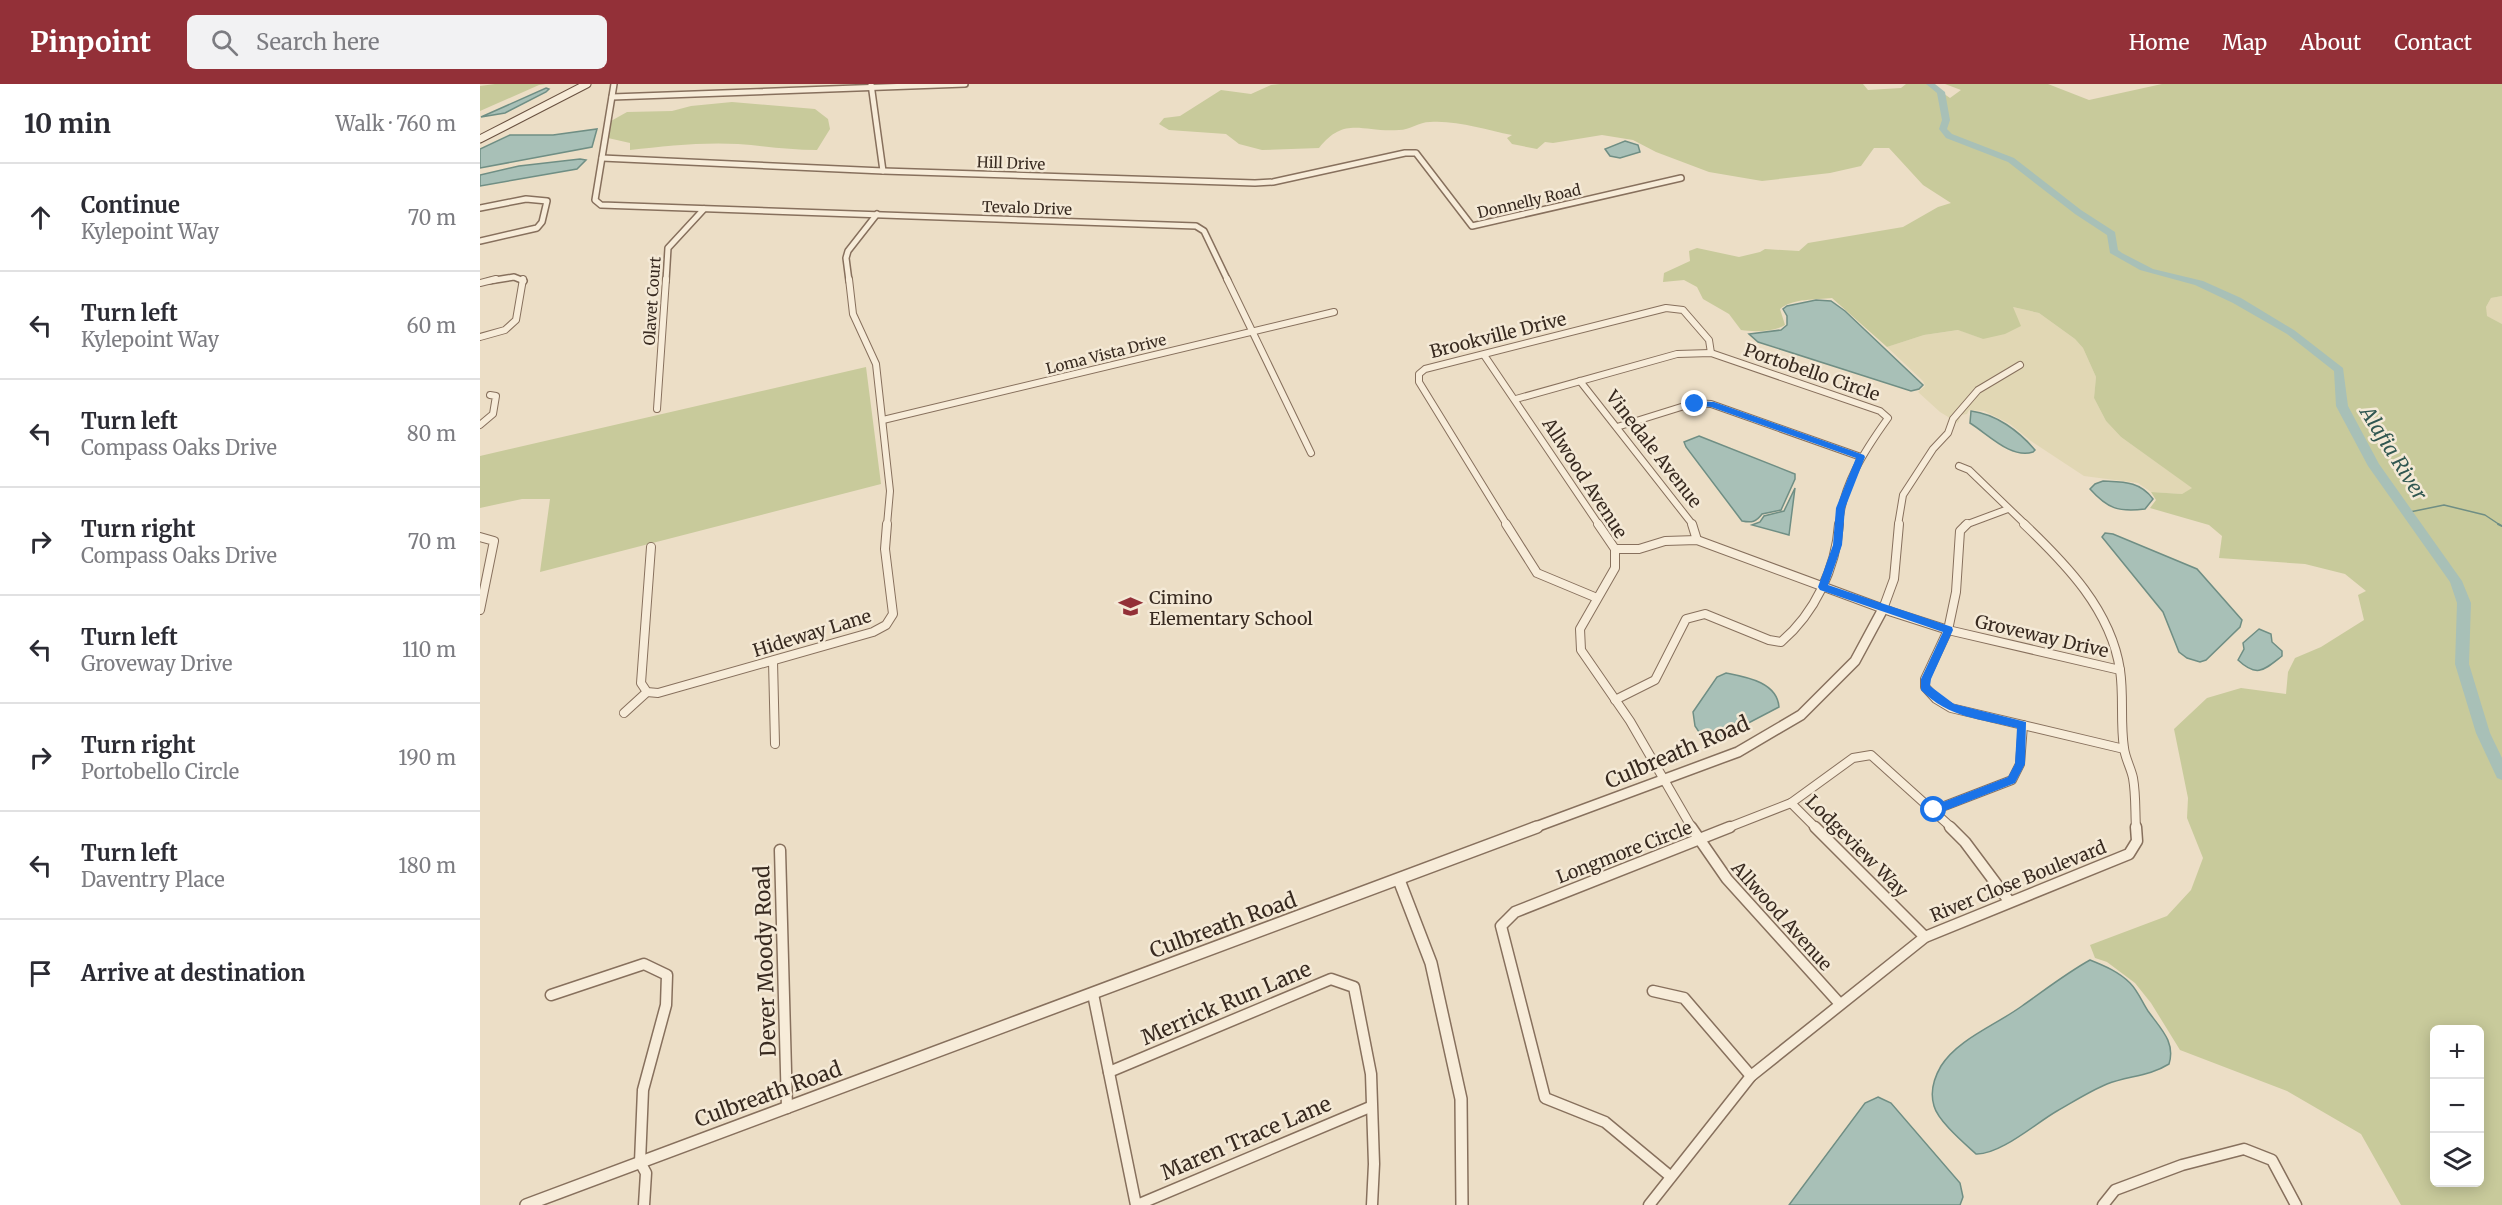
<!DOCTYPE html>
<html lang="en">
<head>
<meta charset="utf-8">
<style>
  body { margin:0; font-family:Merriweather,serif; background:#f2f2f3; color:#2b2b33 }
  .controls { position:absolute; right:18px; bottom:18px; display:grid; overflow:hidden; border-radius:9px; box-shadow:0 3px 15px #0003 }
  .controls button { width:54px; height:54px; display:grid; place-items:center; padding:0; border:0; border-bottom:2px solid #e1e1e2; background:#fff; color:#2b2b33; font:30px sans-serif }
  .stop { position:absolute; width:18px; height:18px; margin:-14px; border:4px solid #1a73e8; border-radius:50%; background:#fff }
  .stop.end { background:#1a73e8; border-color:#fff; box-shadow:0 2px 6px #0008 }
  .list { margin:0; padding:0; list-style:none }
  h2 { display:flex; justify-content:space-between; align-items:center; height:78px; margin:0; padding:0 24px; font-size:26px }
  h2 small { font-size:20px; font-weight:400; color:#7c7c81 }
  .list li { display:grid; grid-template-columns:39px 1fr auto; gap:18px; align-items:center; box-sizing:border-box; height:108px; padding:0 24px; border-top:2px solid #e1e1e2 }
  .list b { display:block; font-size:22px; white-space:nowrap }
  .list p { margin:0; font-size:20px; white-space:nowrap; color:#7c7c81 }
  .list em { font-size:20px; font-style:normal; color:#7c7c81 }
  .icon { flex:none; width:33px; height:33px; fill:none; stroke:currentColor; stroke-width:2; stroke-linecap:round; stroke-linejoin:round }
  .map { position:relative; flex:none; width:2022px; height:1121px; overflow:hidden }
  header { display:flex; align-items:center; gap:36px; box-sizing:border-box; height:84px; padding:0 30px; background:#933038; color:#fff }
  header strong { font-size:28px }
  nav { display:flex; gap:33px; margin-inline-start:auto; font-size:21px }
  .search { width:420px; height:54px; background:#f2f2f3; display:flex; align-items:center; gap:15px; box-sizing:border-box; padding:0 21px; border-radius:9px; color:#7c7c81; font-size:22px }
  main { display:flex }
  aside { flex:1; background:#fff }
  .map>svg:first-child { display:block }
  .farmland { fill:#e1d7b4 }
  .green { fill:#c8ca9b; fill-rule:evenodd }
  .water { fill:#a8c0b7; stroke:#6f8e84; stroke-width:1.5 }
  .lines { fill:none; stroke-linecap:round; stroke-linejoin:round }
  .stream-far1 { stroke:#6f8e84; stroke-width:1.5 }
  .stream { stroke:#6f8e84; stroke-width:2 }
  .river { fill:#a8c0b7; fill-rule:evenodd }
  .minor-far3-casing { stroke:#87705d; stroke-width:8 }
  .minor-far2-casing { stroke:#87705d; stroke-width:8 }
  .minor-far1-casing { stroke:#87705d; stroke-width:10 }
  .minor-casing { stroke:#87705d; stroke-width:13 }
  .tertiary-far1-casing { stroke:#87705d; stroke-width:12 }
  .tertiary-casing { stroke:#87705d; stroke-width:14 }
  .secondary-casing { stroke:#695140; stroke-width:9 }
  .minor-far3 { stroke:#f7ecd9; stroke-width:5 }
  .minor-far2 { stroke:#f7ecd9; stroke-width:6 }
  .minor-far1 { stroke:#f7ecd9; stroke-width:8 }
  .minor { stroke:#f7ecd9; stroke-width:10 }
  .tertiary-far1 { stroke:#f7ecd9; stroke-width:9 }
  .tertiary { stroke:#f7ecd9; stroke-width:11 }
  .secondary { stroke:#f7ecd9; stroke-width:7 }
  .route { fill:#1a73e8 }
  .labels { text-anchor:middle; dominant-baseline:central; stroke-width:5; stroke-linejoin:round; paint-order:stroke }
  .far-street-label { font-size:15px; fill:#382a20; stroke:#f4e9d6 }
  .street-label { font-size:18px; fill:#382a20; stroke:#f4e9d6 }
  .poi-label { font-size:18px; fill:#382a20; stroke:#f4e9d6; text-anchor:start }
  .water-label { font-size:20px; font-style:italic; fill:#305751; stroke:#f4e9d6 }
  .near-street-label { font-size:21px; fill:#382a20; stroke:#f4e9d6 }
</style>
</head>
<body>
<header>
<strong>Pinpoint</strong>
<div class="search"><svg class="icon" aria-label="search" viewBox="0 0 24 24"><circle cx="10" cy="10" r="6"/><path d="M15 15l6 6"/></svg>Search here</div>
<nav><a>Home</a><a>Map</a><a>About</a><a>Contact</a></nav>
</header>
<main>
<aside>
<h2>10 min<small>Walk · 760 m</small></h2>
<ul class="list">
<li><svg class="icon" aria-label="ahead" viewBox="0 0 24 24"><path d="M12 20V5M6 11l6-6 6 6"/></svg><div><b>Continue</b><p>Kylepoint Way</p></div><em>70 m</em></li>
<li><svg class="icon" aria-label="left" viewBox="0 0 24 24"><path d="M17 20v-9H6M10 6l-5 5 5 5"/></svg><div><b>Turn left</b><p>Kylepoint Way</p></div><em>60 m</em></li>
<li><svg class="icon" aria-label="left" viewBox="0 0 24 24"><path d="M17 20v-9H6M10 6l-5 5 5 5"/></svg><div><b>Turn left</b><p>Compass Oaks Drive</p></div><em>80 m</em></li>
<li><svg class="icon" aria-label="right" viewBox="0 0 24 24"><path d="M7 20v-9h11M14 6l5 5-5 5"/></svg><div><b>Turn right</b><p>Compass Oaks Drive</p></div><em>70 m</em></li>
<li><svg class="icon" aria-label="left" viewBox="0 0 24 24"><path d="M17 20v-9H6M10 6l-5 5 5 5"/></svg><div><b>Turn left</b><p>Groveway Drive</p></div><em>110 m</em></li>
<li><svg class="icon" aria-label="right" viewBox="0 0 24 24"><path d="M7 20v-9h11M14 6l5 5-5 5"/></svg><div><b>Turn right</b><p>Portobello Circle</p></div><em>190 m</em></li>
<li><svg class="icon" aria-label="left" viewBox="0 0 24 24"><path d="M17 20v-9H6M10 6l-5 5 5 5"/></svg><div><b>Turn left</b><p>Daventry Place</p></div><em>180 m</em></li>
<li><svg class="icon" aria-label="arrive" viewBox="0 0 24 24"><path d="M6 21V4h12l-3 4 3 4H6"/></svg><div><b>Arrive at destination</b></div></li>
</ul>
</aside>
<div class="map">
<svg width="2022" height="1121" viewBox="0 0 2022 1121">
  <rect width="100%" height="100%" fill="#ecdec6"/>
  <!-- farmland -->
  <g class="farmland">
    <polygon points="2022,212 2022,240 2006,232 2006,223 2011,214"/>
    <polygon points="1533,223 1559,229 1595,255 1603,264 1616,293 1614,314 1626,337 1641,353 1713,404 1702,410 1671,408 1658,399 1604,392 1551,357 1530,340 1504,327 1489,326 1487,330 1481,331 1478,339 1460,328 1438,308 1445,302 1443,297 1407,263 1444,251 1479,246 1503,255"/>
  </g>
  <!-- green -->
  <g class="green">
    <polygon points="15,0 66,0 59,1 0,27 0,2"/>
    <path d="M 800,0 L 1383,0 L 1388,6 L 1421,4 L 1426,0 L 1450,0 L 1470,14 L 1481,6 L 1465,0 L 1568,0 L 1609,16 L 1682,0 L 2022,0 L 2022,212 L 2011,214 L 2006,223 L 2007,232 L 2022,240 L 2022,1121 L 1921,1121 L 1881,1050 L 1807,1007 L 1700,966 L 1671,919 L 1655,899 L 1627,878 L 1615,874 L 1610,861 L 1687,832 L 1711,806 L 1723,774 L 1707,734 L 1708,714 L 1694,645 L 1727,614 L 1761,604 L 1806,610 L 1808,588 L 1815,574 L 1841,563 L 1884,536 L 1878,511 L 1886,507 L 1865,490 L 1825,480 L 1739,474 L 1742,452 L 1729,441 L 1670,424 L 1676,416 L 1671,408 L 1702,410 L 1712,404 L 1641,353 L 1626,337 L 1614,314 L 1616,293 L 1603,264 L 1595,255 L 1559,229 L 1533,223 L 1541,242 L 1525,250 L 1503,255 L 1478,246 L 1444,251 L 1407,263 L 1352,214 C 1336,216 1313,214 1300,225 L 1305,241 C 1294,248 1274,248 1261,246 L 1249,230 L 1223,215 L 1217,203 L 1204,196 L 1183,198 L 1184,189 L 1210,177 L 1209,167 L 1217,164 L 1259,173 L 1280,168 L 1285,165 L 1319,167 L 1328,159 L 1423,143 L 1458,123 L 1471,119 L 1443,101 L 1409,64 L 1394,64 L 1381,82 L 1350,89 L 1282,97 L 1229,88 L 1176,68 L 1153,56 L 1122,51 L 1073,59 L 1065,58 L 1057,65 L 1032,60 L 1027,54 L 1032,51 C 1006,46 977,36 950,38 C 939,38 930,46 919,46 C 883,49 865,31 839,64 L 782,66 L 759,60 L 746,50 L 689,46 L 679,40 L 684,34 L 700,32 L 741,6 L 771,10 L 791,1 ZM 1954,946 L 2000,946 L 2000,1098 L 1954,1098 Z"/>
    <path d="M 252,18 L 335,25 L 348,35 L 350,45 L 337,66 C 310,66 285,62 258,60 C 222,58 185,62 150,66 L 150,59 L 128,54 L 131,37 L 147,28 L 192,27 L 211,22 Z"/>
    <polygon points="386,283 401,400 60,488 70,415 42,415 0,424 0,372"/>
  </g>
  <!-- water -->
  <g class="water">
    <polygon points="66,4 69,5 66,8 25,29 1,33"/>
    <polygon points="117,45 112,63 0,84 0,65 30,51 73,51"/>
    <polygon points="1145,57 1158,61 1160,68 1140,74 1130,72 1125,65"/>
    <polygon points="100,75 106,76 97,85 0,102 0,91 39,82"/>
    <polygon points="1336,216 1351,217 1365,227 1443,301 1439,305 1431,307 1278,258 1269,250 1301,246 1307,241 1307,232 1303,225 1307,222"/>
    <path d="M 1491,327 C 1516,330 1539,347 1555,366 L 1553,368 C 1531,375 1509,351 1490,339 Z"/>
    <path d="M 1219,352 L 1315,390 L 1315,395 L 1301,426 L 1282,430 C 1276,438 1272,439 1262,437 L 1206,363 L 1204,358 Z"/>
    <path d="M 1623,397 C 1643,398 1660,397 1673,415 L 1665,425 C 1638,428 1628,425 1610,405 L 1615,400 Z"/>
    <polygon points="1315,404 1309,451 1272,441 1280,438 1284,432 1304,427"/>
    <polygon points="1625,449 1633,450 1717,485 1762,536 1760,543 1726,576 1720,578 1707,574 1699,568 1683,528 1622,453"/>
    <path d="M 1779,545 L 1791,550 L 1792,558 L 1802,567 L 1802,572 C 1784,586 1777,594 1758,576 L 1764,565 L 1763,559 Z"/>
    <path d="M 1246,589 C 1266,593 1297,598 1299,623 L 1234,657 L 1225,657 L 1215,642 L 1213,628 L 1237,593 Z"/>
    <path d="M 1610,876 C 1625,882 1639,888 1650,899 C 1658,907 1662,918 1668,927 C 1680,944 1696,958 1689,980 C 1670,992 1648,992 1627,1000 C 1610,1007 1593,1018 1577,1027 C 1556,1039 1520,1071 1496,1070 C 1484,1059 1458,1037 1454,1022 C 1450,1009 1454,994 1461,982 C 1478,955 1516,941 1542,922 C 1565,906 1585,890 1610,876 Z"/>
    <polygon points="1398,1013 1411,1019 1480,1099 1483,1113 1480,1121 1309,1121 1385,1019"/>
  </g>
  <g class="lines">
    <!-- stream-far1 -->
    <polyline class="stream-far1" points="1925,429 1964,421 2005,431 2020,441"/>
    <!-- stream -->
    <polyline class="stream" points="2018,440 2022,442"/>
    <!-- river -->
    <polygon class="river" points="1446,0 1455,0 1465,8 1470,36 1467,45 1472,50 1534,74 1601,126 1635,148 1638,166 1642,169 1673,185 1723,197 1761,214 1814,246 1863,284 1868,322 1899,380 1982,497 1991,519 1989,580 2010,649 2022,674 2022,696 2017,694 1996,649 1975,580 1977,519 1970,498 1888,382 1856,322 1854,287 1807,250 1753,219 1715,201 1660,186 1630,169 1627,151 1595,130 1528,78 1466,54 1459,45 1462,36 1457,9"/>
    <defs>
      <g id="minor-far3">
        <polyline points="134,0 115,116 121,121 716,142 724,147 748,197"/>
        <polyline points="391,0 403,87"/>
        <polyline points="132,13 485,0"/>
        <polyline points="122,74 403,87 775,99 793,98 925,69 936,69 992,142 1201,94"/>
        <polyline points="0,124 46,115 67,117 62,138 57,144 0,157"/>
        <polyline points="9,197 34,193 44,197"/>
        <polyline points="186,197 188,164 224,125"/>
        <polyline points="369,197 366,174 368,167 397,130"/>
      </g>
      <g id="minor-far2">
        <polyline points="369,195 373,230 396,280 410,407 407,441"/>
        <polyline points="747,195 831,369"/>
        <polyline points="0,199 16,195"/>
        <polyline points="0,253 25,246 36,236 43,195"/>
        <polyline points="1004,271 1119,441"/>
        <polyline points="1100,297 1213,441"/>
        <path d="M 1036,315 L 1197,270 L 1231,269 L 1400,327 L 1408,334 C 1385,366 1362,401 1359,441"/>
        <polyline points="177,325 186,195"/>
        <polyline points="403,336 854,228"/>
        <polyline points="0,341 13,330 16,312 10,311"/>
        <polyline points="1137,343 1214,319 1231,320 1381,373"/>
        <polyline points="1479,382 1489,386 1546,441"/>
        <polyline points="1027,441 939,298 939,290 945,285 1186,224 1203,226 1229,256 1231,269"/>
        <polyline points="1418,441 1423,411 1453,365 1468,349 1473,335 1498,306 1540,281"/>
        <polyline points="1485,441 1528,425"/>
      </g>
      <g id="minor-far1">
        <polyline points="1026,440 1057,489 1117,514"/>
        <polyline points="1118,440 1135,465 1135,484 1100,545 1101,566 1150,637 1212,744"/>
        <polyline points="1212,440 1217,456"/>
        <polyline points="1487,440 1480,447 1476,508 1468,546 1445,595 1445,603 1456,615 1471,624 1644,665"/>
        <path d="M 1544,440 C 1586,480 1631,526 1640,586 C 1644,612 1640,638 1644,664 C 1645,674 1651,684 1653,694 C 1656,711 1655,728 1656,744"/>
        <polyline points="0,453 14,457 0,526"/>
        <polyline points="171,463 161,599 167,608 178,609 393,548 406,541 413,530 405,465 407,440"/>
        <polyline points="1135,465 1159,465 1185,457 1217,456 1412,528 1468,546 1640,586"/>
        <polyline points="1403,525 1414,495 1419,440"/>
        <polyline points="293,577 295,660"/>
        <path d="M 1135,616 L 1175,596 L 1206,535 L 1225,530 L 1289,556 L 1301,558 C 1335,529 1356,484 1359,440"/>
        <polyline points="144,629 167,608"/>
        <polyline points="1311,719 1336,744"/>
        <polyline points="1454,726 1532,696 1540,680 1543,641"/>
        <polyline points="1247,744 1311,719 1373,674 1391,671 1472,744"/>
      </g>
      <g id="minor">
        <polyline points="1211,743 1247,795 1360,920"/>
        <polyline points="1335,743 1445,853"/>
        <polyline points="1470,743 1485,758 1529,817"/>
        <polyline points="300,766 307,1024"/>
        <polyline points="1173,907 1204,914 1271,992"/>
        <polyline points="613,910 656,1121"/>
        <polyline points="71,911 164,880 187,891 186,921 163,1006 160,1078 166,1089 164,1121"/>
        <polyline points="629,988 851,895 874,903 891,990 894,1080 892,1121"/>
        <polyline points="1190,1092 1125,1038 1065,1014 1021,842 1035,828 1250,743"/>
        <polyline points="657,1121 890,1023"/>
        <polyline points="1169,1121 1271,992 1445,853 1649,770 1657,757 1656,743"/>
        <polyline points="1623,1121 1635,1106 1702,1081 1764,1065 1792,1076 1816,1121"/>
      </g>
      <polyline id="tertiary-far1" points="1053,744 1258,668 1321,631 1375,577 1403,525"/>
      <g id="tertiary">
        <polyline points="919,796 951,879 981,1015 982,1121"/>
        <polyline points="46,1121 1057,743"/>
      </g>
      <polyline id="secondary" points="0,55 107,0"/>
    </defs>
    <!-- minor-far3 casing -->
    <use href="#minor-far3" class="minor-far3-casing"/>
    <!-- minor-far2 casing -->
    <use href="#minor-far2" class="minor-far2-casing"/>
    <!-- minor-far1 casing -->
    <use href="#minor-far1" class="minor-far1-casing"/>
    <!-- minor casing -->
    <use href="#minor" class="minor-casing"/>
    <!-- tertiary-far1 casing -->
    <use href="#tertiary-far1" class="tertiary-far1-casing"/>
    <!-- tertiary casing -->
    <use href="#tertiary" class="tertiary-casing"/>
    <!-- secondary casing -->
    <use href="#secondary" class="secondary-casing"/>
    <!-- minor-far3 -->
    <use href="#minor-far3" class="minor-far3"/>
    <!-- minor-far2 -->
    <use href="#minor-far2" class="minor-far2"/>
    <!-- minor-far1 -->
    <use href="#minor-far1" class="minor-far1"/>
    <!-- minor -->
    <use href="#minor" class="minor"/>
    <!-- tertiary-far1 -->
    <use href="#tertiary-far1" class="tertiary-far1"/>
    <!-- tertiary -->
    <use href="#tertiary" class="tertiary"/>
    <!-- secondary -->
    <use href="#secondary" class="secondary"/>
  </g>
  <!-- route -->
  <path class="route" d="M 1215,317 L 1234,318 L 1384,371 L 1385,373 L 1365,424 L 1362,461 L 1348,501 L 1472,543 L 1473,546 L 1451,595 L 1450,602 L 1474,620 L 1546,638 L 1545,680 L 1535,699 L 1454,731 L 1450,730 L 1450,723 L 1528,693 L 1535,680 L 1537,644 C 1501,635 1469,634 1441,606 L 1441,595 L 1463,548 L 1340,506 L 1338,503 L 1353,461 L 1356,424 L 1376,374 L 1231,323 L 1212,321 L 1212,318 Z"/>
  <!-- icons -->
  <defs>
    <symbol id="school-bare" viewBox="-9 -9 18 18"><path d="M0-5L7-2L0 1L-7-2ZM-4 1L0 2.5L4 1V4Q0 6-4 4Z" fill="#933038" stroke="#f4e9d6" stroke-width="2.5" paint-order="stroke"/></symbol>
  </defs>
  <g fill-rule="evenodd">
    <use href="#school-bare" x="634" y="506" width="33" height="33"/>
  </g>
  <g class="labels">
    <!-- far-street labels -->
    <g class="far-street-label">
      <text transform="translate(531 79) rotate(2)">Hill Drive</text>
      <text transform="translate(1049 117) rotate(-13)">Donnelly Road</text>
      <text transform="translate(547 124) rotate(2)">Tevalo Drive</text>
      <text transform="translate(172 217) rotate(-86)">Olavet Court</text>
      <text transform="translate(626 270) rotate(-14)">Loma Vista Drive</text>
    </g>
    <!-- street labels -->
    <g class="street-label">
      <text transform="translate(1018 251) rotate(-14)">Brookville Drive</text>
      <text transform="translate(1332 288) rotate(19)">Portobello Circle</text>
      <text transform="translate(1174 365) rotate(52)">Vinedale Avenue</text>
      <text transform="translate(1105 394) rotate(57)">Allwood Avenue</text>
      <text transform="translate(332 549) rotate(-17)">Hideway Lane</text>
      <text transform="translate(1562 552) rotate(13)">Groveway Drive</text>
      <text transform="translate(1377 762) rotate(45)">Lodgeview Way</text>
      <text transform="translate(1144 768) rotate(-21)">Longmore Circle</text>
      <text transform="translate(1538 797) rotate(-22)">River Close Boulevard</text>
      <text transform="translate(1302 832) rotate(48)">Allwood Avenue</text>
    </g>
    <!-- poi labels -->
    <g class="poi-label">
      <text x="669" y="513">Cimino<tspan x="669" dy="21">Elementary School</tspan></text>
    </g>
    <!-- water labels -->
    <g class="water-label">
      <text transform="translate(1914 369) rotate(58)">Alafia River</text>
    </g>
    <!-- near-street labels -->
    <g class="near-street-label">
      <text transform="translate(1197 668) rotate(-23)">Culbreath Road</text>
      <text transform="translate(743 841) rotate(-20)">Culbreath Road</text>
      <text transform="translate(285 877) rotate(-92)">Dever Moody Road</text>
      <text transform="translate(746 919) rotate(-23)">Merrick Run Lane</text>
      <text transform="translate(288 1010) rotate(-20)">Culbreath Road</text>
      <text transform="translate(766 1054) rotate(-23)">Maren Trace Lane</text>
    </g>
  </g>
</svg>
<div class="controls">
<button>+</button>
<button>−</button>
<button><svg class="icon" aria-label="layers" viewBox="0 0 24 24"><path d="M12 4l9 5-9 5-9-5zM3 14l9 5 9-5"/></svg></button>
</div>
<div class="stop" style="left:1454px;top:726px"></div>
<div class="stop end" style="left:1215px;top:320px"></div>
</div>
</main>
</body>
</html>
